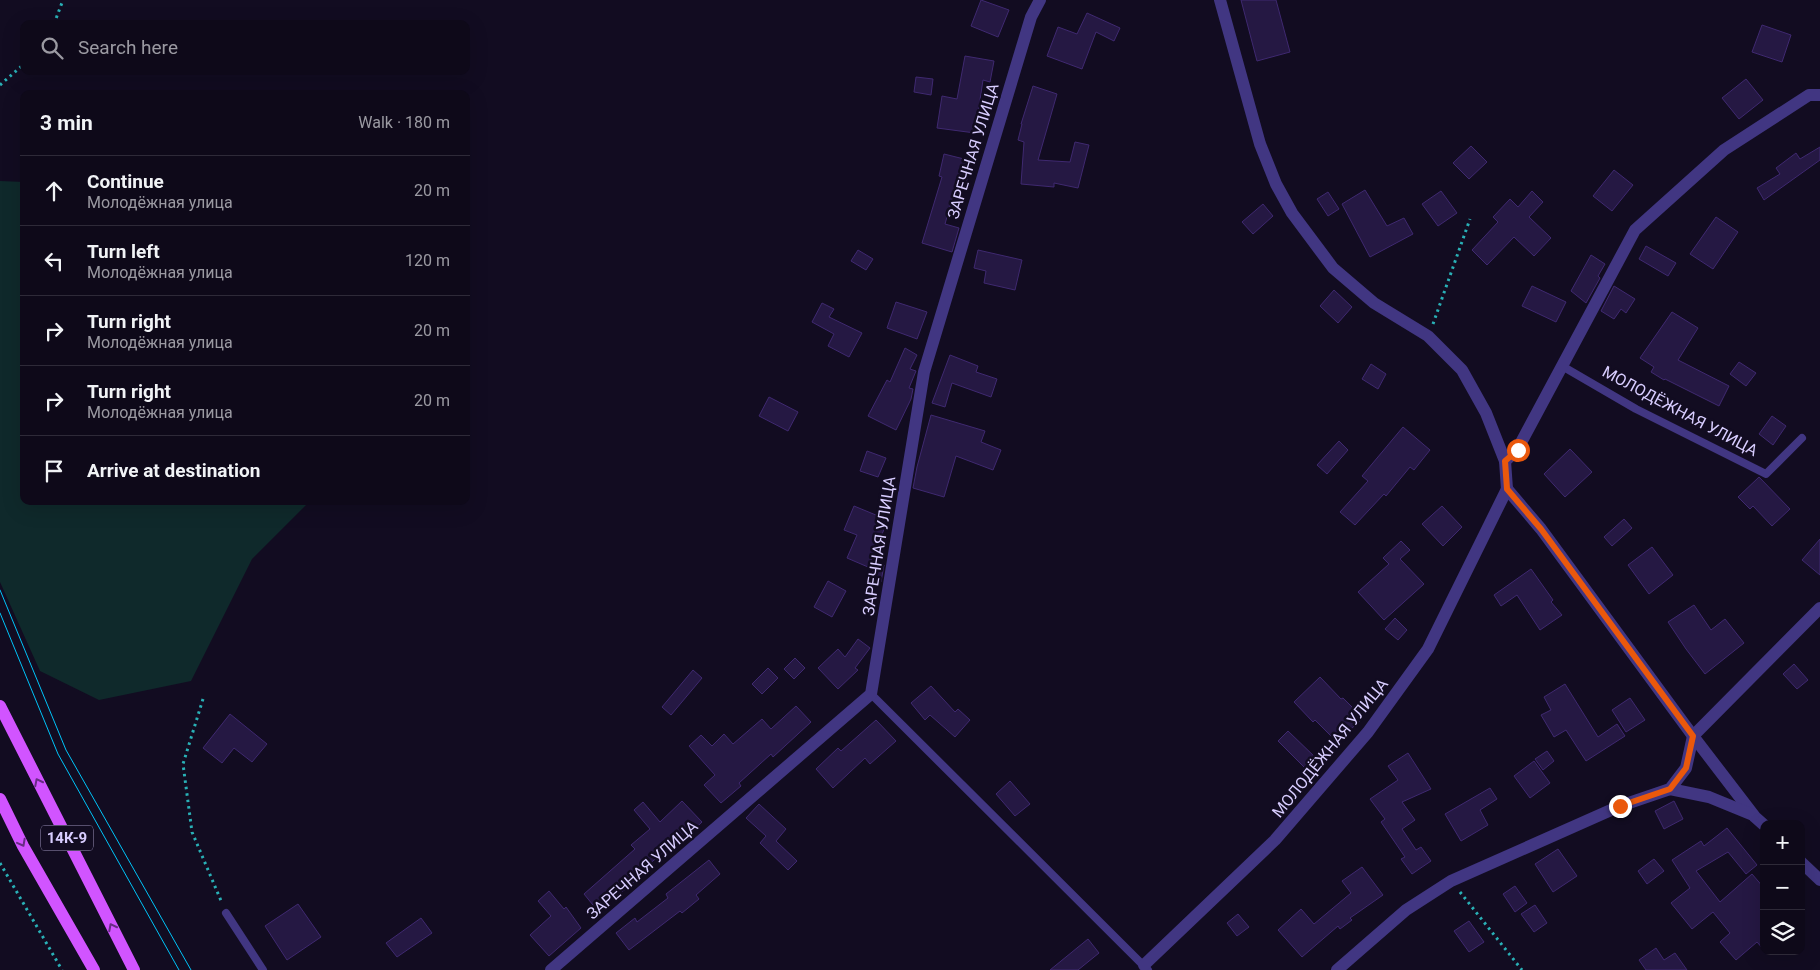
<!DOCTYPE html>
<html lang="en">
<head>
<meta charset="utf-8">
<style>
  body { margin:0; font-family:Roboto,sans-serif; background:#1c1726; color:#f1f3f6 }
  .controls { position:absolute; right:15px; bottom:15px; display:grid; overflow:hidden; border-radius:10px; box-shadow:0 5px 20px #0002 }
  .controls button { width:45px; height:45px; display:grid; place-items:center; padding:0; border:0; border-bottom:1px solid #2e2a38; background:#0e0919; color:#f1f3f6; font:25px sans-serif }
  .stop { position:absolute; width:15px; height:15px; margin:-11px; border:4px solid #ea580c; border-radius:50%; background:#fff }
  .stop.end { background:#ea580c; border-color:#fff; box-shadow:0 1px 5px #0008 }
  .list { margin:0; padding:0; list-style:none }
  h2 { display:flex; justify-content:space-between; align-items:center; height:65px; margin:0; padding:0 20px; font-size:21px }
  h2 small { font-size:16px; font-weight:400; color:#9b9aa2 }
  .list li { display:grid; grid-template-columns:32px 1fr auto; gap:15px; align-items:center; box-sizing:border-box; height:70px; padding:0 20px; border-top:1px solid #2e2a38 }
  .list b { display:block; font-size:19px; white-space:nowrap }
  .list p { margin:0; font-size:16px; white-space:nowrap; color:#9b9aa2 }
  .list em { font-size:16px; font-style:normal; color:#9b9aa2 }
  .icon { flex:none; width:28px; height:28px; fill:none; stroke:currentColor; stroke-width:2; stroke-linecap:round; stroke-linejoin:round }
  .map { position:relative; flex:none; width:1820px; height:970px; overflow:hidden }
  .search { position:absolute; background:#0e0919; box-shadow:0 5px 20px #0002; left:20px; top:20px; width:450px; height:55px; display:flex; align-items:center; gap:12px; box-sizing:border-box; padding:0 18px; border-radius:10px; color:#9b9aa2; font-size:19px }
  .panel { position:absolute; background:#0e0919; box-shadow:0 5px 20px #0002; left:20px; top:90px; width:450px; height:415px; border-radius:10px }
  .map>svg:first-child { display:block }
  .green { fill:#0f292b }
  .building { fill:#251843; stroke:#3f2970 }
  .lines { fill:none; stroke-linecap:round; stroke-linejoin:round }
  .path { stroke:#29b0b6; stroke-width:3; stroke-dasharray:2.5 4; stroke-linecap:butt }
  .lane { stroke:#413682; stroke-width:8 }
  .street { stroke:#413682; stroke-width:12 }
  .primary { stroke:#d154ff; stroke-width:12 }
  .tram { stroke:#00c4f8; stroke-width:1 }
  .oneway { stroke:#682c85 }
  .route { stroke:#ea580c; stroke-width:6 }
  .labels { text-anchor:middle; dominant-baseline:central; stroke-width:5; stroke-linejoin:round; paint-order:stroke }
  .shield { fill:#120c21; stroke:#9d93bc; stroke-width:1 }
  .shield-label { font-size:15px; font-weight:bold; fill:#d8cdff }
  .street-label { font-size:16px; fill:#d8cdff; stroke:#120c21 }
</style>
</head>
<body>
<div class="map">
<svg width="1820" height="970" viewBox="0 0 1820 970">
  <rect width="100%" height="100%" fill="#120c21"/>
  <!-- green -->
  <polygon class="green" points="0,181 24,182 24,501 310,501 252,559 191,681 99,700 40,671 0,582"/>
  <!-- building -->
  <g class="building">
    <polygon points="981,0 1009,10 998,37 971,26"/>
    <polygon points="1241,0 1276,0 1290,52 1257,61"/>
    <polygon points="1087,13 1120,28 1114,41 1096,32 1082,69 1047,56 1058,27 1077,34"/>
    <polygon points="1762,25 1791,35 1782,62 1752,52"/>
    <polygon points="965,56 994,61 990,82 983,80 975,133 937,128 942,96 957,99"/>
    <polygon points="916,77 933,79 931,95 914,92"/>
    <polygon points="1746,79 1763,100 1739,119 1722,98"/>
    <polygon points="1033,86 1057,94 1038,160 1070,162 1075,142 1089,145 1078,188 1054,183 1054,187 1021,184 1024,142 1018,140 1022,124 1021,124"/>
    <polygon points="1471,146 1487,162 1469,179 1453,163"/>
    <polygon points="1820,147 1820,160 1764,200 1757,188 1780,174 1776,168 1796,153 1800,159"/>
    <polygon points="944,154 972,161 966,183 957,181 945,224 959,228 952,252 922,243 942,177 939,176"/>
    <polygon points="1614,170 1633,185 1612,211 1593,196"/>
    <polygon points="1365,190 1387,226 1404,218 1413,234 1370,257 1342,204"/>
    <polygon points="1441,191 1457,213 1438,226 1422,204"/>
    <polygon points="1532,191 1543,202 1529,217 1551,238 1534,256 1514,237 1487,265 1472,250 1498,222 1493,217 1510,199 1518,207"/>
    <polygon points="1328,192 1339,209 1328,216 1317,199"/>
    <polygon points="1263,204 1273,216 1253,234 1242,222"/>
    <polygon points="1716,217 1738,232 1713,269 1690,254"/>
    <polygon points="1646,246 1676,263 1668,276 1639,259"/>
    <polygon points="858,250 873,259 866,270 851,261"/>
    <polygon points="978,250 1022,260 1015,290 984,283 986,271 974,268"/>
    <polygon points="1591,255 1605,264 1598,276 1600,278 1586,303 1571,291"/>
    <polygon points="1532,286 1566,302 1556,322 1522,306"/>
    <polygon points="1614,286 1635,299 1626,313 1621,309 1614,319 1601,311"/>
    <polygon points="1334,290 1352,307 1338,323 1320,306"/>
    <polygon points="896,302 927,312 917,339 887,328"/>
    <polygon points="822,303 834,309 829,317 862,333 849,357 828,346 834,334 812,322"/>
    <polygon points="1672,312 1698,328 1678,360 1729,386 1719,406 1665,379 1664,380 1651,372 1654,367 1640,358"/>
    <polygon points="905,348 917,355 910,369 916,371 909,388 913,389 911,399 896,430 868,416 887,380 890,382"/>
    <polygon points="950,355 978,366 976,372 997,379 991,397 952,383 945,407 932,403"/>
    <polygon points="1739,362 1756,373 1746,386 1730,374"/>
    <polygon points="1371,364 1386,374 1378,389 1362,379"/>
    <polygon points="769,397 798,412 788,431 759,416"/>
    <polygon points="931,415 985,431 981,442 1001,450 993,470 956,456 944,497 913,488 917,467"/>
    <polygon points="1772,416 1786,426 1773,445 1759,434"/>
    <polygon points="1403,427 1430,450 1414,470 1410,467 1386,496 1384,494 1355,525 1340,512 1368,481 1362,476"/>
    <polygon points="1339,441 1348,450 1327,474 1317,465"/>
    <polygon points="1570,449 1592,472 1565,497 1544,474"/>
    <polygon points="867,451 886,458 878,477 860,471"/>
    <polygon points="1759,477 1790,509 1772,526 1753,506 1750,509 1738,497"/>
    <polygon points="854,506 888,520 868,567 847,558 857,535 844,530"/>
    <polygon points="1442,506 1462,527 1443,546 1422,524"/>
    <polygon points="1624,519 1632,528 1612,546 1604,537"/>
    <polygon points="1820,539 1820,575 1802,560"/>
    <polygon points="1401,541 1410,550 1400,559 1424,584 1384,620 1358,592 1389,564 1383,558"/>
    <polygon points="1652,547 1673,575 1649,594 1628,565"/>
    <polygon points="875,562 884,565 881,582 871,579"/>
    <polygon points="1531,569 1553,600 1551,602 1562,615 1540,630 1517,595 1501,606 1494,595"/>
    <polygon points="828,581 846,591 832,617 814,607"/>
    <polygon points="1694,605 1711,630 1725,619 1744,643 1705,674 1686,649 1668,622"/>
    <polygon points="1395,618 1407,630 1398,640 1385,629"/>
    <polygon points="858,639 870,648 855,668 858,670 838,689 818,668 838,649 845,657"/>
    <polygon points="795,658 805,668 794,679 784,669"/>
    <polygon points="1794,664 1808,680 1797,689 1783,674"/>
    <polygon points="768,668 778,678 762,694 752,684"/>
    <polygon points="693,670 702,678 671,715 662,707"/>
    <polygon points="1320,677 1341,699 1343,698 1363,718 1337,742 1315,720 1313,722 1294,702"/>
    <polygon points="1565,684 1598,737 1617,724 1625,736 1586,761 1566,730 1554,737 1541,715 1551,710 1544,697"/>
    <polygon points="931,686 955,712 958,709 970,720 955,737 930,715 925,720 911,703"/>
    <polygon points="1630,698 1645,720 1626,732 1612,710"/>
    <polygon points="796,706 811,722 773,757 771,754 739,783 741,786 721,803 704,785 715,775 689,746 701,735 712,746 724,734 733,744 762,719 771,729"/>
    <polygon points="230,714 267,744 252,762 234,748 222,763 203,748"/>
    <polygon points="876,720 896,741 870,764 865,758 833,788 816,769 838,748 841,751"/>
    <polygon points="1288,731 1317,759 1306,769 1278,741"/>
    <polygon points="1547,751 1554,761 1543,770 1535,759"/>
    <polygon points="1408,753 1431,789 1402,802 1415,820 1402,829 1416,850 1421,847 1431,861 1412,874 1401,859 1405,857 1381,822 1385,819 1370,799 1398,780 1388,766"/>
    <polygon points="1534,761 1550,783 1530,798 1514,776"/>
    <polygon points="1010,781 1030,804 1015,816 996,794"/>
    <polygon points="1490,788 1497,799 1480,810 1488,825 1461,841 1445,814"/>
    <polygon points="682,801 702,822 683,840 681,838 632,878 635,881 617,896 615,893 597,910 584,894 635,849 631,845 650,829 634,810 643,802 660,822"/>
    <polygon points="1674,801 1683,819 1664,829 1655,811"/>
    <polygon points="759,804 786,829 776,841 797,861 788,870 760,843 766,836 746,818"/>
    <polygon points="1727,828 1757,865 1746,874 1728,852 1696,871 1720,902 1752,874 1764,888 1764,950 1757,942 1736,960 1720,942 1730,933 1713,912 1692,929 1671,903 1690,888 1672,860 1701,841 1704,846"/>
    <polygon points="1558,849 1577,876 1553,892 1535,864"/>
    <polygon points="1654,859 1664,871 1647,884 1638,871"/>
    <polygon points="709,860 720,874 696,895 699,899 682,913 680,911 629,950 616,933 635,918 637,922 668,898 666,894"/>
    <polygon points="1362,867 1383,895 1350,918 1352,920 1340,929 1338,926 1302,957 1278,930 1301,909 1314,924 1351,893 1342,881"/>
    <polygon points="1515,886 1527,903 1515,912 1503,894"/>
    <polygon points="549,891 564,909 566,907 581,928 549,956 530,935 551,916 538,901"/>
    <polygon points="298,904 321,937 287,960 265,926"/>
    <polygon points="1535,905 1547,923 1534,932 1521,914"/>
    <polygon points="1238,914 1249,927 1237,936 1227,923"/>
    <polygon points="421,918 432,933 397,957 386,943"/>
    <polygon points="1469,921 1484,942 1469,952 1454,931"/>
    <polygon points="1088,939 1099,953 1078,970 1050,970"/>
    <polygon points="1656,948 1664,960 1675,953 1687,970 1646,970 1639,960"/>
  </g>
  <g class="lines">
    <!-- path -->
    <g class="path">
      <polyline points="54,24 63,0"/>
      <polyline points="0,85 24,64"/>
      <polyline points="1433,324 1470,219"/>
      <polyline points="203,699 183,764 192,832 222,903"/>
      <polyline points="0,863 62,970"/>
      <polyline points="1460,892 1522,970"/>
    </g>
    <!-- lane -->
    <g class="lane">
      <polyline points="1562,366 1636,409 1766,474 1802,438"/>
      <polyline points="871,694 1148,970"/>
      <polyline points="226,913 263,970"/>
    </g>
    <!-- street -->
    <g class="street">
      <polyline points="1505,461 1517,450 1635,230 1724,150 1809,95 1820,95"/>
      <polyline points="1507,489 1541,529 1693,736 1755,817 1764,825"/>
      <polyline points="1670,789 1709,797 1753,815"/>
      <polyline points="1801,862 1820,880"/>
      <polyline points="1144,965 1275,840 1368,732 1428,649 1507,489 1505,461 1486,413 1462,370 1428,336 1374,303 1333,268 1292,213 1276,184 1260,144 1220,0"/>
      <polyline points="551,970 871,694 924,372 1031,17 1040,0"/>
      <polyline points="1337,970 1406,910 1451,881 1620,806 1670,789 1686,768 1693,736 1820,608"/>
    </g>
    <!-- primary -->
    <g class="primary">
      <polyline points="0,706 134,970"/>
      <polyline points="0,799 23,846 94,970"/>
    </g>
    <!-- tram -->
    <g class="tram">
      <polyline points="0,590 66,750 191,970"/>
      <polyline points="0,613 58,754 179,970"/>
    </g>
  </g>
  <!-- one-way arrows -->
  <defs><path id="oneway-chevron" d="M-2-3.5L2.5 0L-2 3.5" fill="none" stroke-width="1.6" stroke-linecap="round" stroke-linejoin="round" transform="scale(1.25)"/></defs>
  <g class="oneway">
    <use href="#oneway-chevron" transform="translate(38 782) rotate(-117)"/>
    <use href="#oneway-chevron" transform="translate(22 843) rotate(62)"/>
    <use href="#oneway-chevron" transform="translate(112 927) rotate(-117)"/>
  </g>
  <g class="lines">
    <!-- route -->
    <polyline class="route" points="1518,450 1505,461 1507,489 1541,529 1693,736 1686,768 1670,789 1620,806"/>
  </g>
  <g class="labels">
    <!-- shield labels -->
    <rect class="shield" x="41" y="825.5" width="52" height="25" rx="4"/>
    <g class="shield-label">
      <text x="67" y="838">14К-9</text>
    </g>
    <!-- street labels -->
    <g class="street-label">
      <text transform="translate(973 151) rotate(-73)">ЗАРЕЧНАЯ УЛИЦА</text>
      <text transform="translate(1680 411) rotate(28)">МОЛОДЁЖНАЯ УЛИЦА</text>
      <text transform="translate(879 546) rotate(-81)">ЗАРЕЧНАЯ УЛИЦА</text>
      <text transform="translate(1330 748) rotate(-51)">МОЛОДЁЖНАЯ УЛИЦА</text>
      <text transform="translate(642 870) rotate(-41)">ЗАРЕЧНАЯ УЛИЦА</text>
    </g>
  </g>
</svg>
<div class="controls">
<button>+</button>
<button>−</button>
<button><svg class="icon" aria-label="layers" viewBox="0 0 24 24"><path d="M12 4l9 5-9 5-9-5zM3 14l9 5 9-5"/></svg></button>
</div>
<div class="stop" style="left:1518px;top:450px"></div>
<div class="stop end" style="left:1620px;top:806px"></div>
<div class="search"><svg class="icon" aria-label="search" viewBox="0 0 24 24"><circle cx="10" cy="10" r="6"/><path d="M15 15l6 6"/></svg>Search here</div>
<section class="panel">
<h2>3 min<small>Walk · 180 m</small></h2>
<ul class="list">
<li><svg class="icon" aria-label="ahead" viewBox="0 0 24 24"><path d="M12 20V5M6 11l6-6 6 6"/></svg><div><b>Continue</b><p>Молодёжная улица</p></div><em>20 m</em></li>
<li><svg class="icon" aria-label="left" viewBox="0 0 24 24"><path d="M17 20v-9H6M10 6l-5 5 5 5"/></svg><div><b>Turn left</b><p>Молодёжная улица</p></div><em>120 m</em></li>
<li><svg class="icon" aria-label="right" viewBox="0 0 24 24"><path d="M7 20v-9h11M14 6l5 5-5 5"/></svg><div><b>Turn right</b><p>Молодёжная улица</p></div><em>20 m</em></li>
<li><svg class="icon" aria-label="right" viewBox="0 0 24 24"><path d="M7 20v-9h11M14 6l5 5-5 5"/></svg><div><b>Turn right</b><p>Молодёжная улица</p></div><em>20 m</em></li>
<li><svg class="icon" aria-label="arrive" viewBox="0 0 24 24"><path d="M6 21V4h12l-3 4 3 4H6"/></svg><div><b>Arrive at destination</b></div></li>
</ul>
</section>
</div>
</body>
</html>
